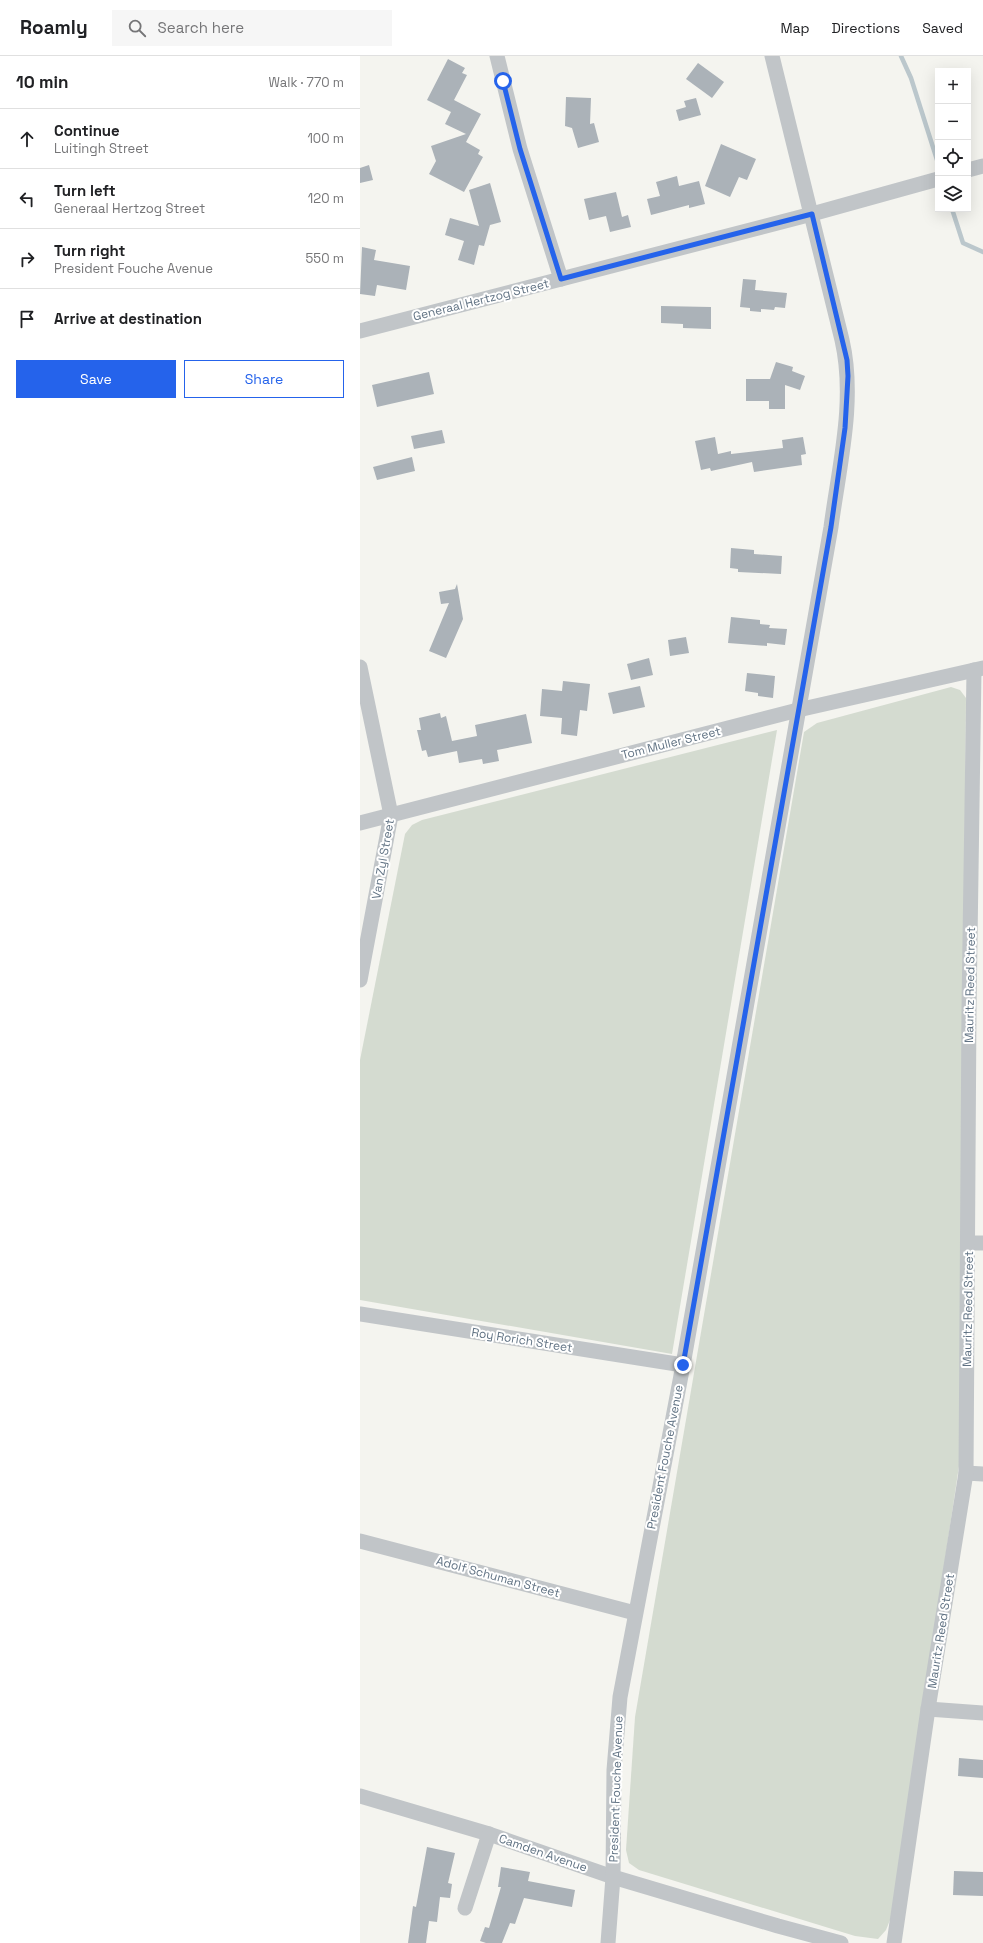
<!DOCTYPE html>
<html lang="en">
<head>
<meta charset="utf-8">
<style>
  body { margin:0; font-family:"Space Grotesk",sans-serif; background:#f6f6f6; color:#202124 }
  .controls { position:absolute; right:12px; top:12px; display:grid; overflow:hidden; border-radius:0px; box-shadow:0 4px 16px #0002 }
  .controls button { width:36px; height:36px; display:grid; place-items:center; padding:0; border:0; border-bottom:1px solid #e0e0e0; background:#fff; color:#202124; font:20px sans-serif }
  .stop { position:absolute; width:12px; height:12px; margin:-9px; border:3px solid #2563eb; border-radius:50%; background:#fff }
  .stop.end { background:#2563eb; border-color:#fff; box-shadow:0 1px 4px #0008 }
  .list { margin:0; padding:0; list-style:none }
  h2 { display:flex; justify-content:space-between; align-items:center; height:52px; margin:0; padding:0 16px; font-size:17px }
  h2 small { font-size:13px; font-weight:400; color:#757577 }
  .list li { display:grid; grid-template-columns:26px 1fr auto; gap:12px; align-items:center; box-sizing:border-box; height:60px; padding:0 16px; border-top:1px solid #e0e0e0 }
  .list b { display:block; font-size:15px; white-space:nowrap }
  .list p { margin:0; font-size:13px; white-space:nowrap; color:#757577 }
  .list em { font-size:13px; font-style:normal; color:#757577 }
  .actions { display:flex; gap:8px; padding:12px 16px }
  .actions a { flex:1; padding:9px 0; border:1px solid #2563eb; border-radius:0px; text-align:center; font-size:14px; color:#2563eb }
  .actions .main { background:#2563eb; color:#fff }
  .icon { flex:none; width:22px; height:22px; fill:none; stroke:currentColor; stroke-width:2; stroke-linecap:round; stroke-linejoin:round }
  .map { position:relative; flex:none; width:623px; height:1887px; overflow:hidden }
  header { display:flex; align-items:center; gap:24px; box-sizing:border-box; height:56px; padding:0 20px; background:#fff; border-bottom:1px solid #e0e0e0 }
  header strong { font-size:19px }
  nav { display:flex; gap:22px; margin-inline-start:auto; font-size:14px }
  .search { width:280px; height:36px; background:#f6f6f6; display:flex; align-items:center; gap:10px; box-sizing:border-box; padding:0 14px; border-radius:0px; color:#757577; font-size:15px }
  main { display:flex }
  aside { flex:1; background:#fff }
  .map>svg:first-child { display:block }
  .green { fill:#d4dbd0 }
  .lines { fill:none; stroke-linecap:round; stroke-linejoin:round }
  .stream { stroke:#bbc7cc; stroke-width:4.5 }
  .building { fill:#abb2b8 }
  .street { stroke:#c1c5c8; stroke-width:15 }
  .route { stroke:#2563eb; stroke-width:5 }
  .labels { text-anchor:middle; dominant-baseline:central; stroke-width:4; stroke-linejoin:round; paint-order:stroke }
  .street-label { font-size:12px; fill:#607283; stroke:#fff }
</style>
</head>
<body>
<header>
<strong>Roamly</strong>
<div class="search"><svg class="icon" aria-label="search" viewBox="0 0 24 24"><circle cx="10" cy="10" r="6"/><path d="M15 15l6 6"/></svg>Search here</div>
<nav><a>Map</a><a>Directions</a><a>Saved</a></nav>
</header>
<main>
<aside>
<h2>10 min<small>Walk · 770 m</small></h2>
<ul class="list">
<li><svg class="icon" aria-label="ahead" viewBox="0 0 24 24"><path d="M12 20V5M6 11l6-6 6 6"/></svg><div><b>Continue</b><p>Luitingh Street</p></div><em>100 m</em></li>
<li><svg class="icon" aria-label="left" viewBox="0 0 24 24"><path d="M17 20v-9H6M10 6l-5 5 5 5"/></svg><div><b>Turn left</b><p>Generaal Hertzog Street</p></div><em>120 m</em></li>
<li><svg class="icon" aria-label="right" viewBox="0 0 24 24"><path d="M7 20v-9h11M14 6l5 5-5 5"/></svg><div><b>Turn right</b><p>President Fouche Avenue</p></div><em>550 m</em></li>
<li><svg class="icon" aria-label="arrive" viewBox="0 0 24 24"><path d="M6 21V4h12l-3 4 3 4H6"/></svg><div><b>Arrive at destination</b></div></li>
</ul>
<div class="actions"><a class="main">Save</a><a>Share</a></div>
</aside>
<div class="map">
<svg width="623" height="1887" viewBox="0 0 623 1887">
  <rect width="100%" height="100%" fill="#f4f4ef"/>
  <!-- green -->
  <g class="green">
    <polygon points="591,631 600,634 606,642 599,1410 532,1859 526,1874 518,1883 495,1880 279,1814 269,1807 266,1794 275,1661 444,676 457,667"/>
    <polygon points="417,674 312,1298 0,1244 0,1004 45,778 52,769 62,764"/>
  </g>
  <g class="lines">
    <!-- stream -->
    <g class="stream">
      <polyline points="541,0 551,22 578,107"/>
      <polyline points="592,153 603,187 623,196"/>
    </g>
  </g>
  <!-- building -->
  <g class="building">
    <polygon points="88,3 105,12 102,17 107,19 94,44 121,58 106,86 120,94 118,98 123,101 104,136 69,118 76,105 71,90 106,78 85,68 91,56 67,44"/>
    <polygon points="338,7 364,26 352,42 326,23"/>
    <polygon points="206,41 231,42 230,68 234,67 239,86 218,92 212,72 205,70"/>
    <polygon points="336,42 341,59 319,65 316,54 326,51 324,45"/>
    <polygon points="361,88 396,103 387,124 379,121 370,141 345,130"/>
    <polygon points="9,109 13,124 0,127 0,112"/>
    <polygon points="317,120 319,130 339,125 345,148 329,152 329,149 291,159 287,143 300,140 296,126"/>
    <polygon points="130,127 141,166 130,169 124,190 119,189 114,209 98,204 104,185 85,179 90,162 119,170 109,134"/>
    <polygon points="256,136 262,161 268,159 271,171 250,176 246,160 229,164 224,143"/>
    <polygon points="2,191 16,194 14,204 50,210 46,234 17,229 15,240 0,238"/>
    <polygon points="383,223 396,224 395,234 427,237 425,252 415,251 414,254 401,253 401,256 390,255 390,252 380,251"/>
    <polygon points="301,250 351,251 351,273 323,272 323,268 301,267"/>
    <polygon points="416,306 433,311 432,315 445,320 440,334 425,329 425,353 409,353 409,345 386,345 386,323 410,323"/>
    <polygon points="69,316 74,338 17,351 12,329"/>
    <polygon points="82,374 85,387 54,393 51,380"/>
    <polygon points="355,381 358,398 371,395 371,398 423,392 422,384 443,381 446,398 441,399 442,409 394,416 392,406 351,415 350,412 341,414 335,385"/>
    <polygon points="52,401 55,415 17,424 13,411"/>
    <polygon points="371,492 394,494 394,498 422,500 421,518 378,516 378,513 370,512"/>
    <polygon points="97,528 103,563 86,602 69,595 89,547 81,548 79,536 95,533"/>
    <polygon points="371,561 400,564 400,568 410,569 409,572 427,573 425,589 407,587 407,590 368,587"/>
    <polygon points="326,581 329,597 310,600 308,584"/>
    <polygon points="289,602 293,619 271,624 267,608"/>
    <polygon points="387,617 415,620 413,642 398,640 398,637 385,635"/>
    <polygon points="203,625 230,628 227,655 220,654 217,680 201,678 202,662 180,660 182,633 202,635"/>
    <polygon points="280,630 285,651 253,658 248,637"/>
    <polygon points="80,657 81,662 86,660 92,685 117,680 115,669 166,658 172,687 137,694 139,705 123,708 122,703 99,707 97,695 68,701 66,694 62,695 57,674 61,674 59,662"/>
    <polygon points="599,1702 623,1704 623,1722 598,1720"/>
    <polygon points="67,1791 95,1797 88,1827 92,1828 90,1842 80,1841 77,1866 69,1865 66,1887 48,1887 53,1850 56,1851"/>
    <polygon points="141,1811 170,1816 168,1825 215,1834 212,1851 164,1842 155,1868 150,1867 142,1887 126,1887 120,1885 125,1871 129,1872 141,1831 138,1831"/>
    <polygon points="594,1815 623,1816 623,1840 593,1839"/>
  </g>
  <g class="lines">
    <!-- street -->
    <g class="street">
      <polyline points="137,0 160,93 201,223"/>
      <polyline points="608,114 623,110"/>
      <polyline points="0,275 452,158 578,123"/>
      <polyline points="0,611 31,759 0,924"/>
      <polyline points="0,767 438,654 623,612"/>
      <polyline points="609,1187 623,1187"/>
      <polyline points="0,1258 323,1309"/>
      <polyline points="606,1417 623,1418"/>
      <polyline points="0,1485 275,1557"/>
      <polyline points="568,1653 623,1657"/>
      <polyline points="0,1740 129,1778 253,1821 418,1870 481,1887"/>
      <polyline points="105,1852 129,1778"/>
      <path d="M 248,1887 L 253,1821 L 254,1714 L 260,1641 L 323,1309 L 471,471 C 479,410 496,345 482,284 L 412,0"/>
      <polyline points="534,1887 568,1653 606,1417 609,952 614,614"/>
    </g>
  </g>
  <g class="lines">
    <!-- route -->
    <polyline class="route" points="143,25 160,93 201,223 452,158 487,304 488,320 485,372 471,471 323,1309"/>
  </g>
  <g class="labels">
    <!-- street labels -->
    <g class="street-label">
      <text transform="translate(121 244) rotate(-14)">Generaal Hertzog Street</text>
      <text transform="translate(311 687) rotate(-14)">Tom Muller Street</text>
      <text transform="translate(23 803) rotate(-80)">Van Zyl Street</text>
      <text transform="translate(610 929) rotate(-89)">Mauritz Reed Street</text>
      <text transform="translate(608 1253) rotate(-89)">Mauritz Reed Street</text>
      <text transform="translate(162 1284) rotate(9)">Roy Rorich Street</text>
      <text transform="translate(305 1401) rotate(-79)">President Fouche Avenue</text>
      <text transform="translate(138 1521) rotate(15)">Adolf Schuman Street</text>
      <text transform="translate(581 1575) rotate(-81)">Mauritz Reed Street</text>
      <text transform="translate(256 1733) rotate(-88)">President Fouche Avenue</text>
      <text transform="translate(183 1797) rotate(19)">Camden Avenue</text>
    </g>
  </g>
</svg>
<div class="controls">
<button>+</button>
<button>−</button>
<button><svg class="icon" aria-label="locate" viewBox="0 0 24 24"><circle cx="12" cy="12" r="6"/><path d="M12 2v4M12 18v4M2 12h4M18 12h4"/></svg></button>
<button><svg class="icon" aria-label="layers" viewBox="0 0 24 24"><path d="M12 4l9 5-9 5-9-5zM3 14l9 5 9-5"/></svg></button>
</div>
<div class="stop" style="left:143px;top:25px"></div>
<div class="stop end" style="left:323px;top:1309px"></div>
</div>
</main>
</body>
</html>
